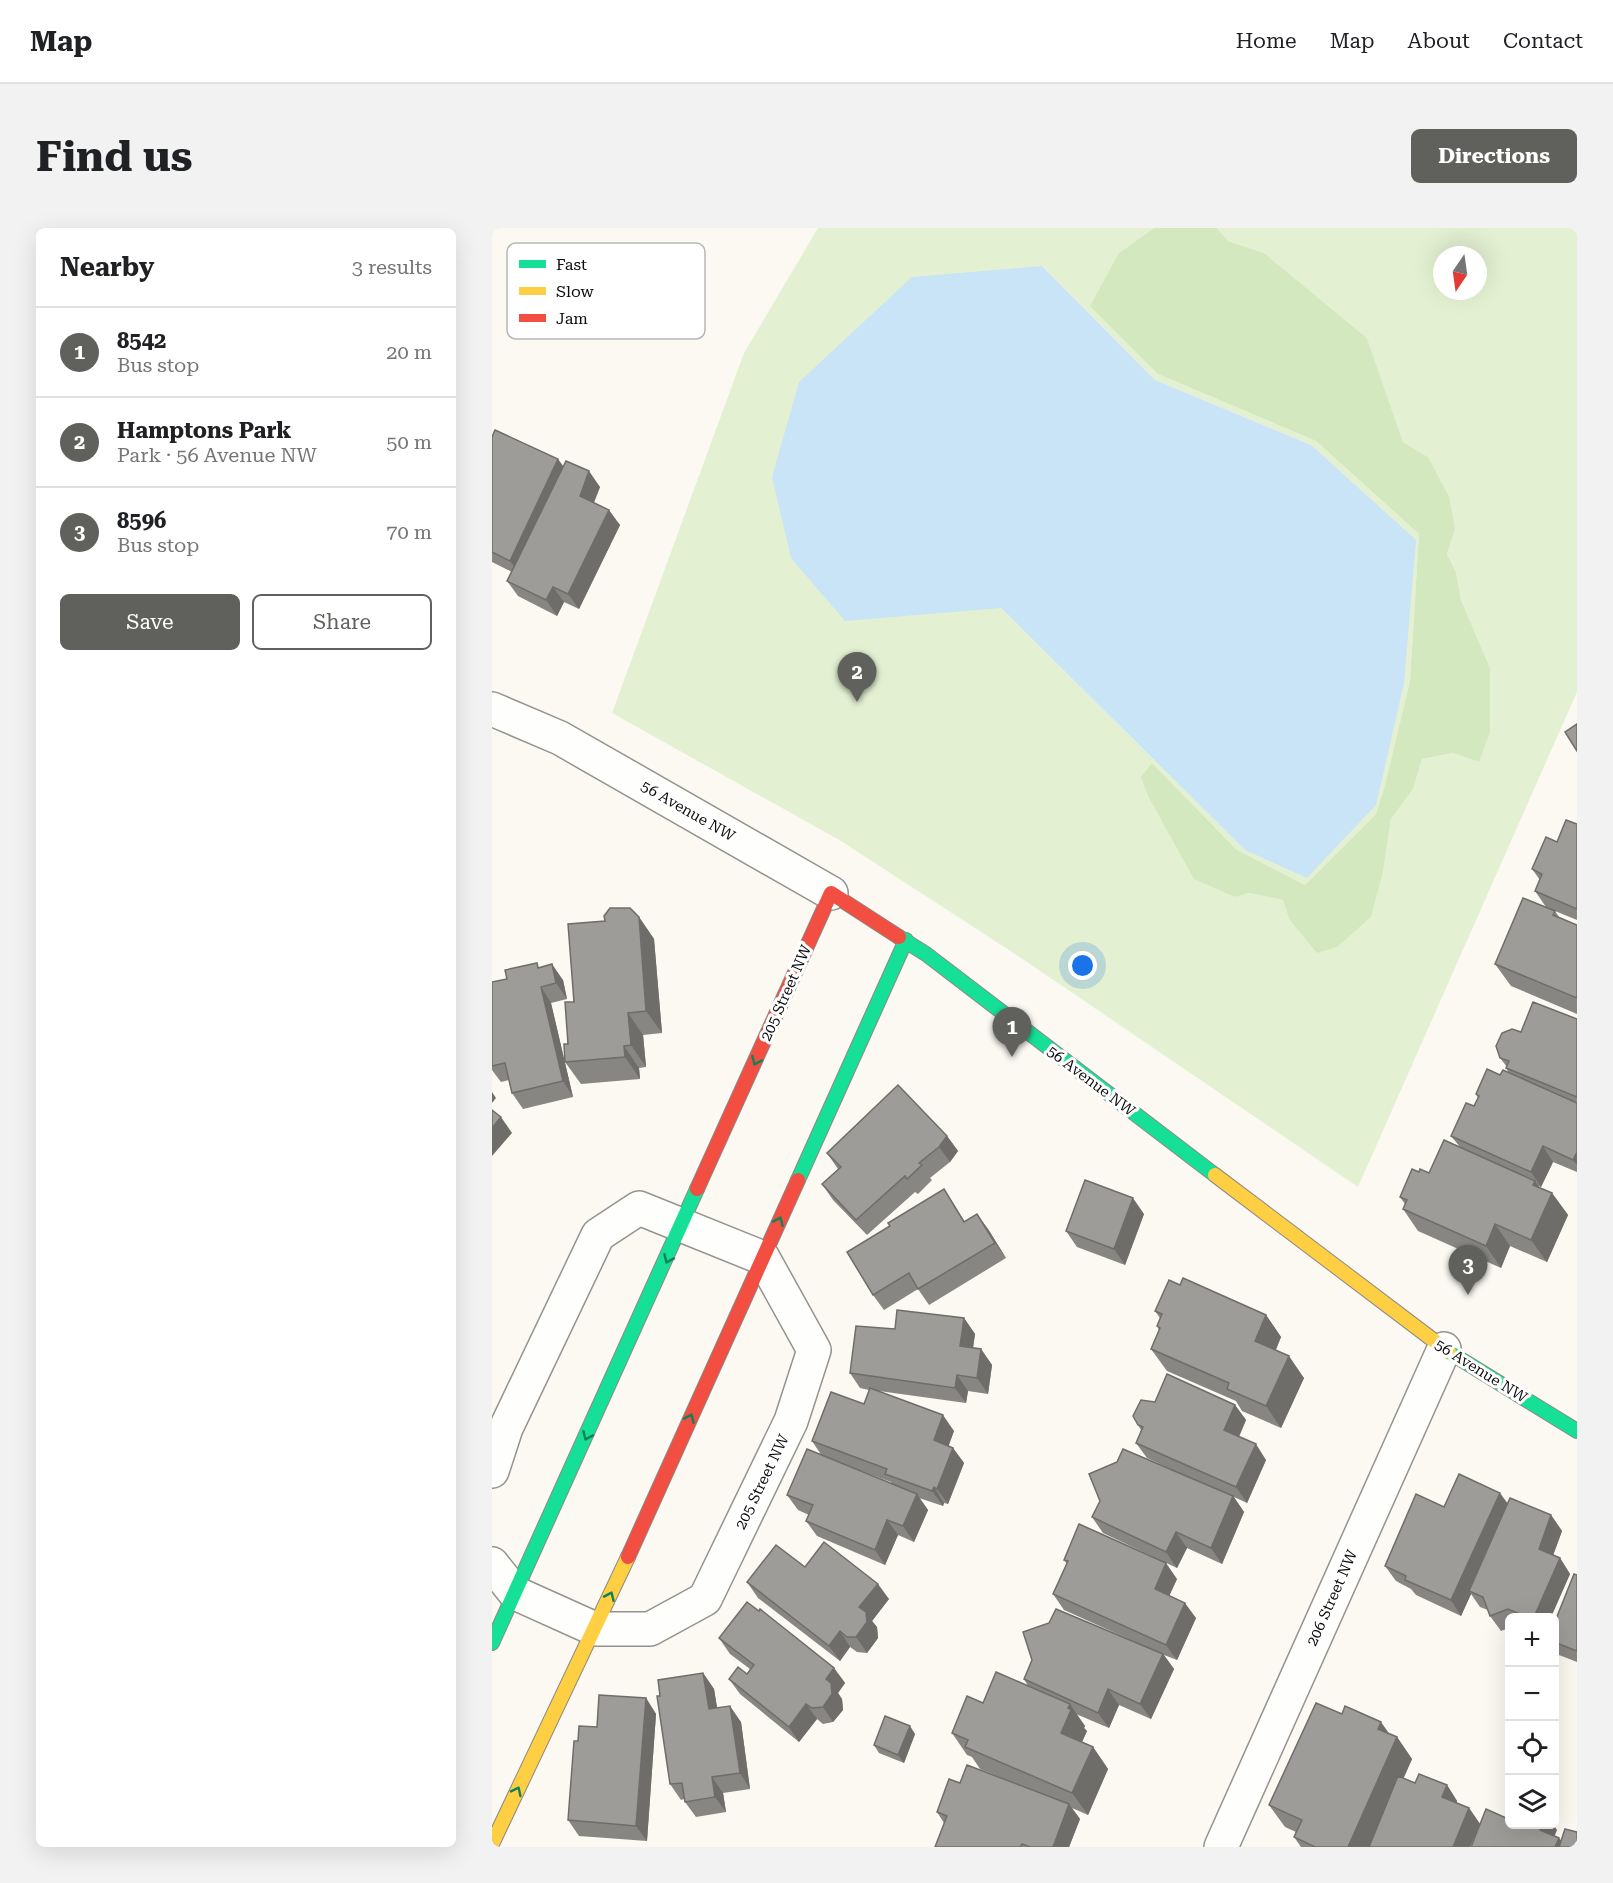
<!DOCTYPE html>
<html lang="en">
<head>
<meta charset="utf-8">
<style>
  body { margin:0; font-family:"Roboto Serif",serif; background:#f2f2f2; color:#202124 }
  .controls { position:absolute; right:18px; bottom:18px; display:grid; overflow:hidden; border-radius:9px; box-shadow:0 6px 24px #0002 }
  .controls button { width:54px; height:54px; display:grid; place-items:center; padding:0; border:0; border-bottom:2px solid #e0e0e0; background:#fff; color:#202124; font:30px sans-serif }
  .compass { position:absolute; left:941px; top:18px; width:54px; height:54px; border-radius:50%; background:#fff; box-shadow:0 6px 24px #0002; rotate:193deg }
  .you { position:absolute; left:591px; top:738px; width:21px; height:21px; margin:-15px; border:4px solid #fff; border-radius:50%; background:#1a73e8; box-shadow:0 0 0 9px #1a73e833 }
  .badge { display:grid; place-items:center; width:39px; height:39px; border-radius:50%; background:#60605d; color:#fff; font-size:20px; font-weight:700 }
  .pin { position:absolute; translate:-50% -50px; filter:drop-shadow(0 2px 3px #0008) }
  .pin::after { content:''; position:absolute; top:32px; width:21px; height:18px; background:inherit; clip-path:polygon(0 0,100% 0,50% 100%) }
  .list { margin:0; padding:0; list-style:none }
  h2 { display:flex; justify-content:space-between; align-items:center; height:78px; margin:0; padding:0 24px; font-size:26px }
  h2 small { font-size:20px; font-weight:400; color:#757577 }
  .list li { display:grid; grid-template-columns:39px 1fr auto; gap:18px; align-items:center; box-sizing:border-box; height:90px; padding:0 24px; border-top:2px solid #e0e0e0 }
  .list b { display:block; font-size:22px; white-space:nowrap }
  .list p { margin:0; font-size:20px; white-space:nowrap; color:#757577 }
  .list em { font-size:20px; font-style:normal; color:#757577 }
  .actions { display:flex; gap:12px; padding:18px 24px }
  .actions a { flex:1; padding:14px 0; border:2px solid #60605d; border-radius:9px; text-align:center; font-size:21px; color:#60605d }
  .actions .main { background:#60605d; color:#fff }
  .icon { flex:none; width:33px; height:33px; fill:none; stroke:currentColor; stroke-width:2; stroke-linecap:round; stroke-linejoin:round }
  .map { position:relative; flex:none; width:1085px; height:1619px; overflow:hidden; border-radius:9px }
  header { display:flex; align-items:center; gap:36px; box-sizing:border-box; height:84px; padding:0 30px; background:#fff; border-bottom:2px solid #e0e0e0 }
  header strong { font-size:28px }
  nav { display:flex; gap:33px; margin-inline-start:auto; font-size:21px }
  .intro { display:flex; align-items:center; justify-content:space-between; box-sizing:border-box; height:144px; padding:0 36px }
  h1 { margin:0; font-size:42px }
  .button { padding:15px 27px; border-radius:9px; background:#60605d; color:#fff; font-size:21px; font-weight:700 }
  main { display:flex; gap:36px; padding:0 36px }
  aside { flex:1; background:#fff; border-radius:9px; box-shadow:0 6px 24px #0002 }
  .map>svg:first-child { display:block }
  .green { fill:#e3f1d2; fill-rule:evenodd }
  .forest { fill:#d3e8bf }
  .water { fill:#c8e4f6 }
  .lines { fill:none; stroke-linecap:round; stroke-linejoin:round }
  .street-casing { stroke:#949390; stroke-width:36 }
  .fast-casing { stroke:#8b8a87; stroke-width:16 }
  .slow-casing { stroke:#8b8a87; stroke-width:16 }
  .jam-casing { stroke:#8b8a87; stroke-width:16 }
  .street { stroke:#fefefd; stroke-width:33 }
  .fast { stroke:#16e098; stroke-width:14 }
  .slow { stroke:#ffcf43; stroke-width:14 }
  .jam { stroke:#f24e42; stroke-width:14 }
  .wall { fill:#888683; fill-rule:evenodd }
  .shaded-wall { fill:#6f6d6a }
  .building { fill:#9e9c98; stroke:#6f6d6a; stroke-width:1.5 }
  .oneway { stroke:#128159 }
  .labels { text-anchor:middle; dominant-baseline:central; stroke-width:6; stroke-linejoin:round; paint-order:stroke }
  .street-label { font-size:15px; fill:#0d0d0d; stroke:#fff }
  .key { fill:#fff; stroke:#b6b6b6; stroke-width:1.5 }
  .key-label { font-size:16px; fill:#0d0d0d }
</style>
</head>
<body>
<header>
<strong>Map</strong>
<nav><a>Home</a><a>Map</a><a>About</a><a>Contact</a></nav>
</header>
<div class="intro"><h1>Find us</h1><a class="button">Directions</a></div>
<main>
<aside>
<h2>Nearby<small>3 results</small></h2>
<ul class="list">
<li><span class="badge">1</span><div><b>8542</b><p>Bus stop</p></div><em>20 m</em></li>
<li><span class="badge">2</span><div><b>Hamptons Park</b><p>Park · 56 Avenue NW</p></div><em>50 m</em></li>
<li><span class="badge">3</span><div><b>8596</b><p>Bus stop</p></div><em>70 m</em></li>
</ul>
<div class="actions"><a class="main">Save</a><a>Share</a></div>
</aside>
<div class="map">
<svg width="1085" height="1619" viewBox="0 0 1085 1619">
  <rect width="100%" height="100%" fill="#fbf9f2"/>
  <!-- green -->
  <path class="green" d="M 326,0 L 662,0 L 627,25 L 666,146 L 824,213 L 927,306 L 918,453 L 894,558 L 884,586 L 813,657 L 745,622 L 660,535 L 656,568 L 664,581 L 743,669 L 757,665 L 791,672 L 797,691 L 891,643 L 899,591 L 921,561 L 930,531 L 961,525 L 987,534 L 998,440 L 969,372 L 964,344 L 955,326 L 963,301 L 936,229 L 911,214 L 875,110 L 772,25 L 736,13 L 725,0 L 1085,0 L 1085,464 L 866,959 L 532,732 L 349,613 L 120,485 L 252,125 ZM 950,27 L 986,27 L 986,63 L 950,63 ZM 550,38 L 663,152 L 819,217 L 753,622 L 509,380 Z"/>
  <!-- forest -->
  <polygon class="forest" points="662,0 725,0 736,13 772,25 875,110 911,214 936,229 957,269 963,301 955,326 964,344 969,372 998,440 998,504 987,534 961,525 930,531 921,561 899,591 891,643 879,689 845,719 825,725 797,691 791,672 757,665 743,669 702,651 656,568 649,549 660,535 745,622 813,657 884,586 893,558 918,453 927,306 824,213 666,146 598,78 627,25"/>
  <!-- water -->
  <polygon class="water" points="550,38 663,152 819,217 924,312 912,455 884,577 815,650 753,622 509,380 353,393 299,330 280,249 307,154 420,49"/>
  <g class="lines">
    <defs>
      <g id="street">
        <polyline points="0,481 68,510 339,665"/>
        <polyline points="0,1243 14,1200 106,1007 147,980 271,1030 322,1122 299,1193 213,1371 158,1401 103,1401 23,1365 0,1336"/>
        <polyline points="729,1619 952,1121"/>
      </g>
      <g id="fast">
        <polyline points="407,709 434,726 723,947"/>
        <polyline points="306,952 414,712"/>
        <polyline points="957,1124 1085,1203"/>
        <polyline points="0,1415 205,961"/>
      </g>
      <g id="slow">
        <polyline points="723,947 957,1124"/>
        <polyline points="0,1616 136,1329"/>
      </g>
      <g id="jam">
        <polyline points="205,961 339,665 407,709"/>
        <polyline points="136,1329 306,952"/>
      </g>
    </defs>
    <!-- street casing -->
    <use href="#street" class="street-casing"/>
    <!-- fast casing -->
    <use href="#fast" class="fast-casing"/>
    <!-- slow casing -->
    <use href="#slow" class="slow-casing"/>
    <!-- jam casing -->
    <use href="#jam" class="jam-casing"/>
    <!-- street -->
    <use href="#street" class="street"/>
    <!-- fast -->
    <use href="#fast" class="fast"/>
    <!-- slow -->
    <use href="#slow" class="slow"/>
    <!-- jam -->
    <use href="#jam" class="jam"/>
  </g>
  <!-- wall -->
  <g class="wall">
    <polygon points="0,209 71,239 108,259 102,275 128,297 87,381 72,374 65,388 26,368 15,353 20,344 0,334"/>
    <polygon points="1085,596 1085,692 1063,683 1067,689 1085,697 1085,786 1019,758 1003,736 1054,679 1043,663 1048,652 1040,641 1065,614"/>
    <polygon points="147,689 162,711 170,805 151,807 154,839 147,840 148,851 89,856 73,834 82,774"/>
    <polygon points="48,740 71,752 75,771 59,775 81,869 31,881 20,865 17,852 9,854 0,842 0,754 15,751"/>
    <polygon points="1085,791 1085,944 1061,934 1049,959 1046,958 1048,960 1060,965 1076,987 1055,1034 1018,1018 1009,1040 926,1003 911,981 913,976 908,969 927,944 937,945 968,919 959,908 982,878 986,870 984,866 1008,847 1017,845 1014,840 1015,839 1008,830 1029,804"/>
    <polygon points="455,908 466,923 458,934 438,950 440,952 426,966 423,964 375,1007 341,972 330,956 346,941 335,925"/>
    <polygon points="452,961 473,994 496,1001 514,1030 437,1077 426,1061 392,1082 381,1067 398,998"/>
    <polygon points="652,986 633,1037 585,1019 574,1003"/>
    <polygon points="688,1057 774,1087 789,1109 784,1122 812,1150 789,1200 750,1183 744,1173 675,1143 659,1121 667,1102 665,1098 668,1090 663,1083"/>
    <path d="M 472,1090 L 483,1106 L 481,1120 L 489,1121 L 500,1137 L 496,1166 L 476,1163 L 474,1175 L 387,1163 L 462,1203 L 456,1218 L 461,1220 L 472,1235 L 456,1276 L 452,1275 L 451,1278 L 427,1270 L 436,1282 L 422,1314 L 406,1307 L 393,1337 L 325,1308 L 314,1293 L 317,1287 L 306,1282 L 295,1267 L 330,1228 L 320,1213 L 372,1176 L 377,1162 L 368,1160 L 358,1145 L 403,1101 ZM 359,1239 L 399,1254 L 400,1256 Z"/>
    <polygon points="663,1174 743,1177 754,1192 747,1209 774,1232 755,1275 742,1269 752,1284 730,1336 695,1320 685,1340 611,1305 600,1289 700,1251 655,1230 644,1215 649,1202 646,1197"/>
    <polygon points="1015,1276 1059,1287 1070,1303 1061,1327 1068,1330 1078,1346 1059,1389 1017,1389 1017,1400 1009,1403 998,1388 996,1382 988,1379 979,1366 969,1388 924,1367 919,1361 904,1353 893,1338 952,1279"/>
    <polygon points="572,1332 685,1351 677,1368 704,1390 685,1432 672,1427 682,1441 659,1491 627,1477 617,1500 584,1486 593,1498 592,1500 595,1503 590,1514 601,1519 616,1541 596,1587 580,1580 588,1591 577,1619 443,1619 452,1595 445,1584 468,1555 517,1553 488,1541 480,1529 475,1527 460,1505 491,1475 536,1458 532,1451 650,1417 572,1382 561,1366 575,1336"/>
    <polygon points="313,1339 397,1371 380,1393 385,1399 386,1410 375,1425 365,1424 358,1419 348,1433 266,1370 255,1354"/>
    <polygon points="1085,1347 1085,1434 1067,1427 1062,1421 1062,1396"/>
    <polygon points="227,1410 342,1440 353,1455 346,1465 350,1471 351,1482 341,1494 331,1496 325,1491 307,1514 248,1466 237,1451 255,1446 258,1441 238,1426"/>
    <polygon points="211,1445 222,1461 225,1480 249,1494 258,1561 231,1565 234,1584 204,1589 193,1574 192,1571 189,1572 178,1556 168,1468"/>
    <polygon points="154,1470 164,1486 155,1613 87,1608 76,1592 86,1513 105,1499"/>
    <polygon points="896,1505 905,1509 920,1531 911,1551 923,1555 955,1557 965,1573 964,1575 977,1580 988,1596 978,1619 809,1619 802,1609 804,1604 793,1599 777,1577"/>
    <polygon points="423,1506 412,1535 387,1525 382,1517"/>
  </g>
  <!-- shaded-wall -->
  <g class="shaded-wall">
    <polygon points="66,231 77,246 29,348 18,333"/>
    <polygon points="97,243 108,259 98,283 88,268"/>
    <polygon points="117,282 128,297 87,381 76,366"/>
    <polygon points="61,359 72,374 65,388 54,372"/>
    <polygon points="147,689 162,711 170,805 154,783"/>
    <polygon points="60,736 71,752 75,771 64,755"/>
    <polygon points="49,759 59,775 81,869 71,853"/>
    <polygon points="136,785 151,807 154,839 139,817"/>
    <polygon points="132,818 147,840 148,851 133,829"/>
    <polygon points="0,864 4,870 0,875"/>
    <polygon points="9,889 20,905 0,928 0,900"/>
    <polygon points="455,908 466,923 458,934 447,919"/>
    <polygon points="1051,918 1061,934 1049,959 1039,944"/>
    <polygon points="1085,924 1085,937 1081,932"/>
    <polygon points="1043,953 1057,973 1060,965 1076,987 1055,1034 1039,1012 1041,957"/>
    <polygon points="641,970 652,986 633,1037 622,1021"/>
    <polygon points="485,986 496,1001 514,1030 503,1015"/>
    <polygon points="1003,996 1018,1018 1009,1040 994,1018"/>
    <polygon points="774,1087 789,1109 778,1134 763,1113"/>
    <polygon points="472,1090 483,1106 479,1133 468,1118"/>
    <polygon points="489,1121 500,1137 496,1166 485,1150"/>
    <polygon points="797,1128 812,1150 789,1200 774,1178"/>
    <polygon points="465,1147 476,1163 474,1175 463,1160"/>
    <polygon points="743,1177 754,1192 743,1217 732,1202"/>
    <polygon points="451,1187 462,1203 453,1228 442,1212"/>
    <polygon points="764,1216 774,1232 755,1275 744,1259"/>
    <polygon points="461,1220 472,1235 456,1276 445,1261"/>
    <polygon points="442,1259 452,1275 451,1278 440,1263"/>
    <polygon points="1008,1265 1019,1280 977,1363 979,1366 969,1388 959,1372"/>
    <polygon points="425,1266 436,1282 422,1314 411,1298"/>
    <polygon points="741,1268 752,1284 730,1336 719,1320"/>
    <polygon points="1059,1287 1070,1303 1058,1336 1047,1321"/>
    <polygon points="395,1292 406,1307 393,1337 383,1322"/>
    <polygon points="684,1304 695,1320 685,1340 674,1324"/>
    <polygon points="1068,1330 1078,1346 1059,1389 1042,1389"/>
    <polygon points="674,1335 685,1351 673,1377 663,1361"/>
    <polygon points="386,1356 397,1371 380,1393 385,1399 386,1410 375,1425 364,1409 367,1379"/>
    <polygon points="693,1375 704,1390 685,1432 674,1417"/>
    <polygon points="348,1403 358,1419 348,1433 337,1418"/>
    <polygon points="671,1426 682,1441 659,1491 648,1476"/>
    <polygon points="342,1440 353,1455 346,1465 350,1471 351,1482 341,1494 331,1479 334,1451"/>
    <polygon points="211,1445 222,1461 228,1497 217,1481"/>
    <polygon points="616,1461 627,1477 617,1500 606,1485"/>
    <polygon points="154,1470 164,1486 155,1613 144,1598"/>
    <polygon points="314,1476 325,1491 307,1514 297,1499"/>
    <polygon points="578,1476 593,1498 592,1500 595,1503 584,1527 569,1505"/>
    <polygon points="238,1478 249,1494 258,1561 248,1545"/>
    <polygon points="889,1494 903,1514 905,1509 920,1531 881,1619 856,1619 886,1501"/>
    <polygon points="418,1498 423,1506 412,1535 406,1527"/>
    <polygon points="601,1519 616,1541 596,1587 580,1565"/>
    <polygon points="220,1549 231,1565 234,1584 223,1569"/>
    <polygon points="955,1557 965,1573 961,1585 950,1569"/>
    <polygon points="577,1576 588,1591 577,1619 561,1619"/>
    <polygon points="977,1580 988,1596 978,1619 961,1619"/>
    <polygon points="1050,1596 1061,1596 1065,1602 1059,1617 1048,1602"/>
    <polygon points="1067,1610 1074,1619 1063,1619"/>
  </g>
  <!-- building -->
  <g class="building">
    <polygon points="3,202 66,231 18,333 0,324 0,209"/>
    <polygon points="74,233 97,243 88,268 117,282 76,366 61,359 54,372 15,353"/>
    <polygon points="1085,496 1085,523 1073,504"/>
    <polygon points="1074,592 1085,596 1085,681 1043,663 1050,646 1040,641 1054,609 1065,614"/>
    <polygon points="1031,670 1063,683 1061,687 1085,697 1085,770 1003,736"/>
    <polygon points="118,680 138,680 147,689 154,783 136,785 139,817 132,818 133,829 73,834 72,816 76,816 73,774 82,774 76,696 113,693 112,688"/>
    <polygon points="45,735 46,740 60,736 64,755 49,759 71,853 20,865 13,835 0,838 0,754 15,751 13,742"/>
    <polygon points="1041,774 1085,791 1085,869 1014,840 1017,833 1008,830 1004,818 1010,805 1020,801 1029,804"/>
    <polygon points="995,841 1008,847 1011,842 1085,875 1085,924 1081,932 1051,918 1039,944 959,908 974,875 982,878 987,868 984,866"/>
    <polygon points="406,857 455,908 447,919 427,935 430,937 415,951 413,948 364,992 330,956 349,939 335,925"/>
    <polygon points="0,882 9,889 0,900"/>
    <polygon points="952,912 1043,953 1041,957 1060,965 1039,1012 1003,996 994,1018 911,981 915,972 908,969 920,941 927,944 928,941 937,945"/>
    <polygon points="593,952 641,970 622,1021 574,1003"/>
    <polygon points="452,961 472,994 485,986 503,1015 426,1061 417,1045 381,1067 355,1024 398,998 396,995"/>
    <polygon points="691,1050 774,1087 763,1113 797,1128 774,1178 735,1161 737,1155 659,1121 668,1100 665,1098 670,1086 663,1083 677,1052 688,1057"/>
    <polygon points="405,1082 472,1090 468,1118 489,1121 485,1150 465,1147 463,1160 358,1145 364,1098 403,1101"/>
    <polygon points="675,1146 743,1177 732,1202 764,1216 744,1259 644,1215 651,1199 646,1197 641,1188 649,1172 663,1174"/>
    <polygon points="378,1160 451,1187 442,1212 461,1220 445,1261 442,1259 440,1263 393,1246 395,1241 320,1213 339,1164 372,1176"/>
    <polygon points="315,1221 425,1266 411,1298 395,1292 383,1322 314,1293 321,1277 295,1267"/>
    <polygon points="631,1221 741,1268 719,1320 684,1304 674,1324 600,1289 608,1273 597,1246 625,1234"/>
    <polygon points="967,1246 1008,1265 959,1372 913,1352 914,1348 893,1338 924,1266 952,1279"/>
    <polygon points="1018,1270 1059,1287 1047,1321 1068,1330 1042,1389 1035,1389 1016,1381 998,1388 991,1369 977,1363"/>
    <polygon points="587,1296 674,1335 663,1361 693,1375 674,1417 561,1366 576,1333 572,1332"/>
    <polygon points="332,1314 386,1356 367,1379 374,1384 375,1394 364,1409 355,1409 348,1403 337,1418 255,1354 284,1317 313,1339"/>
    <polygon points="1082,1346 1085,1347 1085,1423 1062,1414 1062,1396"/>
    <polygon points="255,1374 267,1383 268,1381 342,1440 334,1451 339,1455 340,1466 331,1479 320,1480 314,1476 297,1499 237,1451 246,1439 255,1446 262,1437 227,1410"/>
    <polygon points="564,1381 671,1426 648,1476 616,1461 606,1485 532,1451 540,1432 531,1404 557,1395"/>
    <polygon points="504,1444 578,1476 576,1480 579,1482 569,1505 601,1519 580,1565 473,1519 476,1512 460,1505 475,1468 491,1475"/>
    <polygon points="211,1445 217,1481 238,1478 248,1545 220,1549 223,1569 193,1574 190,1555 178,1556 165,1468 168,1468 166,1452"/>
    <polygon points="107,1467 154,1470 144,1598 76,1592 82,1513 86,1513 87,1498 105,1499"/>
    <polygon points="824,1475 850,1486 853,1478 889,1494 886,1501 905,1509 856,1619 823,1619 802,1609 810,1592 777,1577"/>
    <polygon points="393,1488 418,1498 406,1527 382,1517"/>
    <polygon points="475,1537 577,1576 561,1619 538,1619 530,1616 528,1619 443,1619 455,1588 445,1584 457,1551 468,1555"/>
    <polygon points="927,1546 955,1557 950,1569 977,1580 961,1619 877,1619 906,1548 923,1555"/>
    <polygon points="994,1581 1014,1590 1017,1581 1017,1596 1050,1596 1048,1602 1067,1610 1063,1619 979,1619"/>
    <polygon points="1073,1601 1085,1604 1085,1619 1067,1619"/>
  </g>
  <!-- one-way arrows -->
  <defs><path id="oneway-chevron" d="M-2-3.5L2.5 0L-2 3.5" fill="none" stroke-width="1.6" stroke-linecap="round" stroke-linejoin="round" transform="scale(1.5)"/></defs>
  <g class="oneway">
    <use href="#oneway-chevron" transform="translate(264 833) rotate(114)"/>
    <use href="#oneway-chevron" transform="translate(287 993) rotate(-66)"/>
    <use href="#oneway-chevron" transform="translate(176 1031) rotate(114)"/>
    <use href="#oneway-chevron" transform="translate(198 1190) rotate(-66)"/>
    <use href="#oneway-chevron" transform="translate(95 1208) rotate(114)"/>
    <use href="#oneway-chevron" transform="translate(118 1368) rotate(-66)"/>
    <use href="#oneway-chevron" transform="translate(25 1563) rotate(-64)"/>
  </g>
  <g class="labels">
    <!-- street labels -->
    <g class="street-label">
      <text transform="translate(196 583) rotate(30)">56 Avenue NW</text>
      <text transform="translate(294 765) rotate(-66)">205 Street NW</text>
      <text transform="translate(599 853) rotate(37)">56 Avenue NW</text>
      <text transform="translate(989 1143) rotate(32)">56 Avenue NW</text>
      <text transform="translate(270 1254) rotate(-64)">205 Street NW</text>
      <text transform="translate(840 1370) rotate(-66)">206 Street NW</text>
    </g>
  </g>
  <!-- legend -->
  <rect x="15" y="15" width="198" height="96" rx="9" class="key"/>
  <rect x="27" y="32" width="27" height="8" fill="#16e098"/>
  <rect x="27" y="59" width="27" height="8" fill="#ffcf43"/>
  <rect x="27" y="86" width="27" height="8" fill="#f24e42"/>
  <g class="key-label">
    <text x="64" y="42">Fast</text>
    <text x="64" y="69">Slow</text>
    <text x="64" y="96">Jam</text>
  </g>
</svg>
<div class="controls">
<button>+</button>
<button>−</button>
<button><svg class="icon" aria-label="locate" viewBox="0 0 24 24"><circle cx="12" cy="12" r="6"/><path d="M12 2v4M12 18v4M2 12h4M18 12h4"/></svg></button>
<button><svg class="icon" aria-label="layers" viewBox="0 0 24 24"><path d="M12 4l9 5-9 5-9-5zM3 14l9 5 9-5"/></svg></button>
</div>
<svg class="compass" viewBox="-18 -18 36 36"><path d="M0-13l5 13h-10z" fill="#e53935"/><path d="M0 13l5-13h-10z" fill="#757577"/></svg>
<div class="you"></div>
<div class="pin badge" style="left:520px;top:829px">1</div>
<div class="pin badge" style="left:365px;top:474px">2</div>
<div class="pin badge" style="left:976px;top:1067px">3</div>
</div>
</main>
</body>
</html>
